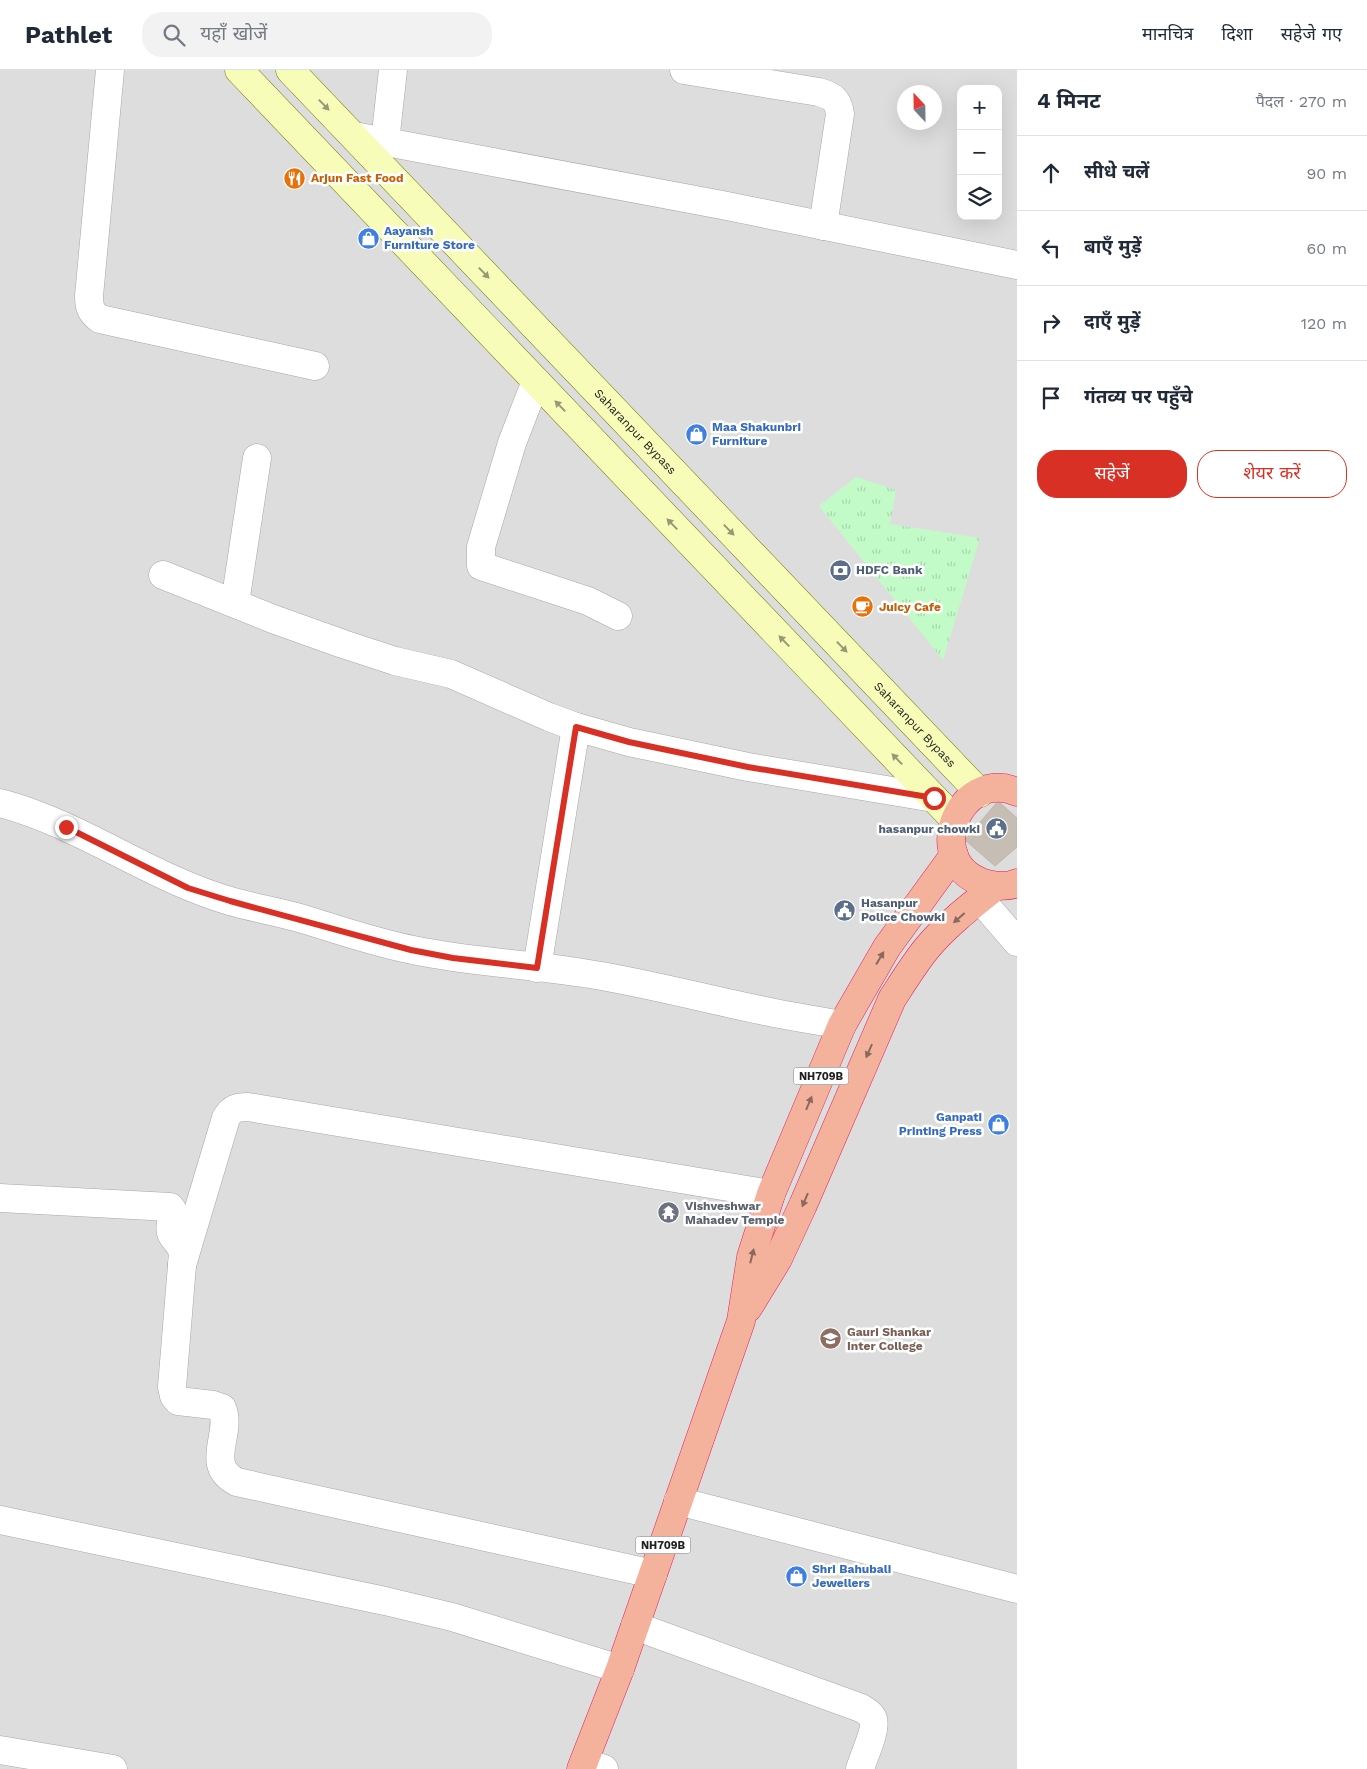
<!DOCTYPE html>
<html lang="hi">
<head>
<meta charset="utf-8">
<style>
  body { margin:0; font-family:"Work Sans","Noto Sans Devanagari",sans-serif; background:#f2f2f3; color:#1f2937 }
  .controls { position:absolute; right:15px; top:15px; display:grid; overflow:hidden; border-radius:10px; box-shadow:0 5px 20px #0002 }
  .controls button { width:45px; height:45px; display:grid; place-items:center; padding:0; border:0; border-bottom:1px solid #e0e1e3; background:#fff; color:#1f2937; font:25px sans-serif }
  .compass { position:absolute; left:897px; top:15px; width:45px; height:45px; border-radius:50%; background:#fff; box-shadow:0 5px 20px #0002; rotate:338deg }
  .stop { position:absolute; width:15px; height:15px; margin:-11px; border:4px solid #d93025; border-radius:50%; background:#fff }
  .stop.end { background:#d93025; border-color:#fff; box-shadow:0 1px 5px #0008 }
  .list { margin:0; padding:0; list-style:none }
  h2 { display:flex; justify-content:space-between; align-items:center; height:65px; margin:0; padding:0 20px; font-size:21px }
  h2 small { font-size:16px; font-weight:400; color:#747a83 }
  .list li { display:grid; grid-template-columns:32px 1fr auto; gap:15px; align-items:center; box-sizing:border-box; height:75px; padding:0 20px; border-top:1px solid #e0e1e3 }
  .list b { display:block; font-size:19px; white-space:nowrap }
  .list em { font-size:16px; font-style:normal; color:#747a83 }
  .actions { display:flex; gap:10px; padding:15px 20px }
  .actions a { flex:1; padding:11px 0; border:1px solid #d93025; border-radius:20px; text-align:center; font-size:18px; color:#d93025 }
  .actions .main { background:#d93025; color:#fff }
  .icon { flex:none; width:28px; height:28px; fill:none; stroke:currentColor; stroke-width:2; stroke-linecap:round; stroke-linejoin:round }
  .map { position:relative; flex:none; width:1017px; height:1699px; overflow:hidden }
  header { display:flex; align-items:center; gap:30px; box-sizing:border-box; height:70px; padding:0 25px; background:#fff; border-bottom:1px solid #e0e1e3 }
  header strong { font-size:24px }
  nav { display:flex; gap:28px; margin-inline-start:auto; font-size:18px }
  .search { width:350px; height:45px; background:#f2f2f3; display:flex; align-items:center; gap:12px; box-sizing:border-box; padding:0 18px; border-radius:20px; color:#747a83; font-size:19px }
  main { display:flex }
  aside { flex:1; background:#fff }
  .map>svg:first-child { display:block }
  .residential { fill:#dedddd; fill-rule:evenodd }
  .park { fill:url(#park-tufts) }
  .building { fill:#c6bdb5; stroke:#c3b4a8 }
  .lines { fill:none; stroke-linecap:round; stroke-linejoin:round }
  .minor-casing { stroke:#a7a7a7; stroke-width:29 }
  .secondary-casing { stroke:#6d7d01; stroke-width:29 }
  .trunk-casing { stroke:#e12160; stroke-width:29 }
  .minor { stroke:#fff; stroke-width:28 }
  .secondary { stroke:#f7fcb9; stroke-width:28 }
  .trunk { stroke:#f4b19c; stroke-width:28 }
  .oneway { fill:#969974 }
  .oneway2 { fill:#8a685e }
  .route { stroke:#d93025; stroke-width:6 }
  .labels { text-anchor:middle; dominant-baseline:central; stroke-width:5; stroke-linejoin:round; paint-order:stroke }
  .shield { fill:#fff; stroke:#636363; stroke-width:1 }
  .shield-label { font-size:11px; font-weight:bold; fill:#202020 }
  .food-label { font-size:12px; font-weight:bold; fill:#c56008; stroke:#fff; text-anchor:start }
  .shop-label { font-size:12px; font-weight:bold; fill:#366cbe; stroke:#fff; text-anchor:start }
  .street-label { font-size:12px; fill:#202020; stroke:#fff }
  .service-label { font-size:12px; font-weight:bold; fill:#4e5e75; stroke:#fff; text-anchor:start }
  .worship-label { font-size:12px; font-weight:bold; fill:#5b616d; stroke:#fff; text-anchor:start }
  .education-label { font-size:12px; font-weight:bold; fill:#785e54; stroke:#fff; text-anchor:start }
</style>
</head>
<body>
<header>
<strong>Pathlet</strong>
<div class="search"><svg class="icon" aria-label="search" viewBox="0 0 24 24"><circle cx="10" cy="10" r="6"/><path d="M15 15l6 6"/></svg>यहाँ खोजें</div>
<nav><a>मानचित्र</a><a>दिशा</a><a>सहेजे गए</a></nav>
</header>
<main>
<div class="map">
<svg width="1017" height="1699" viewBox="0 0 1017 1699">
  <defs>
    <pattern id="park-tufts" width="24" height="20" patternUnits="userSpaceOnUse" patternTransform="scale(1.25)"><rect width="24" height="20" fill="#c3fbc8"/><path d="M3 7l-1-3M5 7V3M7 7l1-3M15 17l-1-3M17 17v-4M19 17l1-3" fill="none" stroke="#a7d7ac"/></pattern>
  </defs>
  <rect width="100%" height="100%" fill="#f1ede6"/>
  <!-- residential -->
  <path class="residential" d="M 0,0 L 1017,0 L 1017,1699 L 0,1699 ZM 961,19 L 998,19 L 998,146 L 961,146 ZM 904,22 L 934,22 L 934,52 L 904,52 Z"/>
  <!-- park -->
  <polygon class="park" points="856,407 896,420 890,454 980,468 943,590 819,436"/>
  <!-- building -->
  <polygon class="building" points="998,731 1017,748 1017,777 995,796 965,770"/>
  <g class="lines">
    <defs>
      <g id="minor">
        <path d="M 110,0 L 89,226 C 89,237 91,243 100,249 L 315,296"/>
        <path d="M 684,0 L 819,22 C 832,26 838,29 840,44 L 823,156"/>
        <polyline points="354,66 722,135 1017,195"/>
        <polyline points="385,72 393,0"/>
        <polyline points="536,311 512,373 481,477 481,496 588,531 618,546"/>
        <polyline points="163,505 273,549 343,574 395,591 451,604 549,647 576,657 629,672 748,697 934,728"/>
        <polyline points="235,533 257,388"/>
        <path d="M 0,733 C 81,754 150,808 230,831 C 254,838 279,842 303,849 C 339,860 376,873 413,880 C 469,892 527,894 583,903 C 643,912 701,928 760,940 C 787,946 815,950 842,955"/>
        <polyline points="980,829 1017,872"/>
        <polyline points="537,898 576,657"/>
        <path d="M 0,1128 L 170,1137 L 173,1141 C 173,1148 168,1158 172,1165 C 176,1172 181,1174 183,1183 L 172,1317 L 174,1326 L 178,1331 L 213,1335 L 222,1338 C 233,1364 203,1395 237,1412 L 653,1504"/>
        <path d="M 182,1195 L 226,1048 C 232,1038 237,1037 248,1037 L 771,1124"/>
        <polyline points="678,1431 1017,1519"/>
        <polyline points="0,1450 385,1531 452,1547 620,1599"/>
        <path d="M 635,1556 L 861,1638 C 866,1641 871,1644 873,1649 C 877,1659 863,1688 860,1699"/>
        <polyline points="0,1680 113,1699"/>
        <polyline points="584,1692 604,1699"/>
      </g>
      <g id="secondary">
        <polyline points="239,0 954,749"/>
        <path id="s1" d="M 290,0 L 980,723"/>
      </g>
      <g id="trunk">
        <path d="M 1017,722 C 959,696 919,795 987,814 C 996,816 1008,817 1017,813"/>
        <path d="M 748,1238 L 778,1189 L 803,1135 L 892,929 C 903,912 914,894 927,878 C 946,855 972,835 996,816"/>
        <polyline points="581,1699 620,1599 741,1251 751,1187 771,1124 842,955 887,877 954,785"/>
      </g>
    </defs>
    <!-- minor casing -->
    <use href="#minor" class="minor-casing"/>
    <!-- secondary casing -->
    <use href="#secondary" class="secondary-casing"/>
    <!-- trunk casing -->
    <use href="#trunk" class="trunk-casing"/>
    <!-- minor -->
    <use href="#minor" class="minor"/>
    <!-- secondary -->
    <use href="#secondary" class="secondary"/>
    <!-- trunk -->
    <use href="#trunk" class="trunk"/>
  </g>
  <!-- one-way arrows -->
  <defs><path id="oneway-solid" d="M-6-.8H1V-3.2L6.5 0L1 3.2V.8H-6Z" transform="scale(1.25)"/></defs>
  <g class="oneway">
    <use href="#oneway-solid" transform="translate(324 35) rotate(46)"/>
    <use href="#oneway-solid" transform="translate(484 203) rotate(46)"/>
    <use href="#oneway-solid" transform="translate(560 336) rotate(-134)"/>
    <use href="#oneway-solid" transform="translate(672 454) rotate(-134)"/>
    <use href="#oneway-solid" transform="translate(729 460) rotate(46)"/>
    <use href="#oneway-solid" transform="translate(784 571) rotate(-134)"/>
    <use href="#oneway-solid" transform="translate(842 577) rotate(46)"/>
    <use href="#oneway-solid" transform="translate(897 689) rotate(-134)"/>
  </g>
  <g class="oneway2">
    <use href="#oneway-solid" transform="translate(959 848) rotate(139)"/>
    <use href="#oneway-solid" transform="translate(880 888) rotate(-59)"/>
    <use href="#oneway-solid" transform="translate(869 981) rotate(114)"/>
    <use href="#oneway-solid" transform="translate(809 1033) rotate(-67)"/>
    <use href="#oneway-solid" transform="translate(805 1130) rotate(113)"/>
    <use href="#oneway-solid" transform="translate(752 1186) rotate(-76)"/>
  </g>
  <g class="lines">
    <!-- route -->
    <polyline class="route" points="66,757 188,818 230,831 411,880 453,888 537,898 576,657 629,672 748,697 934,728"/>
  </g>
  <!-- icons -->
  <defs>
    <symbol id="restaurant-disc" viewBox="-11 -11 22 22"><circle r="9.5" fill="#e8710a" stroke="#fff"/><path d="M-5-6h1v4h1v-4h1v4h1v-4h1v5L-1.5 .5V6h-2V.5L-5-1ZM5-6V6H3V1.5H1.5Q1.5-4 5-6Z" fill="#fff"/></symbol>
    <symbol id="shop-disc" viewBox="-11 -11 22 22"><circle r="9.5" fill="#3f7fe0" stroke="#fff"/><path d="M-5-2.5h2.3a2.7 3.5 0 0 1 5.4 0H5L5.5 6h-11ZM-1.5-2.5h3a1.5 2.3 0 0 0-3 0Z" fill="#fff"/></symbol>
    <symbol id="bank-disc" viewBox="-11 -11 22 22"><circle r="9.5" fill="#5c6f8a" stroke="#fff"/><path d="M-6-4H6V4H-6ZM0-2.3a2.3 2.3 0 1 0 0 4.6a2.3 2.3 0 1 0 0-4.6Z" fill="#fff"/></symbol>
    <symbol id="cafe-disc" viewBox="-11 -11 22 22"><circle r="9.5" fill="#e8710a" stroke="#fff"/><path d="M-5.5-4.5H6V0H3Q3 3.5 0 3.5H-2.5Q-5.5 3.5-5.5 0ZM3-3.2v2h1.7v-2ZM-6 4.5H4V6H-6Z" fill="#fff"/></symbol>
    <symbol id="civic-disc" viewBox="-11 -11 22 22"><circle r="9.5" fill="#5c6f8a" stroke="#fff"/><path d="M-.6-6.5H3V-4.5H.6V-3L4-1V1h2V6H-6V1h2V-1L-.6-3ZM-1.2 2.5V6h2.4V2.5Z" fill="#fff"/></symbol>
    <symbol id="temple-disc" viewBox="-11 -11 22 22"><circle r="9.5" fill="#6b7280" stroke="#fff"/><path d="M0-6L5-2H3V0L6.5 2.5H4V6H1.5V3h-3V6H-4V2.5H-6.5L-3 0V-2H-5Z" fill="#fff"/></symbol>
    <symbol id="university-disc" viewBox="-11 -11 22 22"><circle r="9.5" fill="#8d6e63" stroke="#fff"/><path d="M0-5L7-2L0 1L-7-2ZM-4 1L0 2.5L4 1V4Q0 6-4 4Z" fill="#fff"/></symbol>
  </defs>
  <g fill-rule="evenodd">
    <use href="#restaurant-disc" x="282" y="96" width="25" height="25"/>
    <use href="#shop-disc" x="356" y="156" width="25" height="25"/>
    <use href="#shop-disc" x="684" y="352" width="25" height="25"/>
    <use href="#bank-disc" x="828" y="488" width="25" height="25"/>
    <use href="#cafe-disc" x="850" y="524" width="25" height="25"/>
    <use href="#civic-disc" x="984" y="746" width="25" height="25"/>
    <use href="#civic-disc" x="832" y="828" width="25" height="25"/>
    <use href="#shop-disc" x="986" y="1042" width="25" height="25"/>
    <use href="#temple-disc" x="656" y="1130" width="25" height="25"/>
    <use href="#university-disc" x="818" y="1256" width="25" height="25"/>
    <use href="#shop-disc" x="784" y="1494" width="25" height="25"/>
  </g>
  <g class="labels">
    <!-- shield labels -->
    <g class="shield">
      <rect x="793.5" y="997.5" width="55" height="17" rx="4"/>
      <rect x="635.5" y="1466.5" width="55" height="17" rx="4"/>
    </g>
    <g class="shield-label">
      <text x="821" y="1006">NH709B</text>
      <text x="663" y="1475">NH709B</text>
    </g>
    <!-- food labels -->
    <g class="food-label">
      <text x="311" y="108">Arjun Fast Food</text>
      <text x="879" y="537">Juicy Cafe</text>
    </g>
    <!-- shop labels -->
    <g class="shop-label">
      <text x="384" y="161">Aayansh<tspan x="384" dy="14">Furniture Store</tspan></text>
      <text x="712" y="357">Maa Shakunbri<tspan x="712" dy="14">Furniture</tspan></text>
      <text x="982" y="1047" text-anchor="end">Ganpati<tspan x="982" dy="14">Printing Press</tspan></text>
      <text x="812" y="1499">Shri Bahubali<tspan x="812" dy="14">Jewellers</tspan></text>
    </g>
    <!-- street labels -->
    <g class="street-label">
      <text stroke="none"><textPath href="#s1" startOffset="500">Saharanpur Bypass</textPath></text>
      <text stroke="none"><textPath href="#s1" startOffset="905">Saharanpur Bypass</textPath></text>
    </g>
    <!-- service labels -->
    <g class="service-label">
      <text x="856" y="500">HDFC Bank</text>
      <text x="980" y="759" text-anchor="end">hasanpur chowki</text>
      <text x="861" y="833">Hasanpur<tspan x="861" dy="14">Police Chowki</tspan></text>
    </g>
    <!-- worship labels -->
    <g class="worship-label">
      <text x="685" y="1136">Vishveshwar<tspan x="685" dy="14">Mahadev Temple</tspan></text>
    </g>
    <!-- education labels -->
    <g class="education-label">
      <text x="847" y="1262">Gauri Shankar<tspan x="847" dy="14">Inter College</tspan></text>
    </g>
  </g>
</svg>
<div class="controls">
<button>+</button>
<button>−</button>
<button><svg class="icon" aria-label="layers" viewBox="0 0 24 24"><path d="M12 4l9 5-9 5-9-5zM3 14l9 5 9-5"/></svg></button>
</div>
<svg class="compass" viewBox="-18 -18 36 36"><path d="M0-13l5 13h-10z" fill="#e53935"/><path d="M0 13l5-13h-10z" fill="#747a83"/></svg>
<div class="stop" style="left:934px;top:728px"></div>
<div class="stop end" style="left:66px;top:757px"></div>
</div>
<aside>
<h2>4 मिनट<small>पैदल · 270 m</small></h2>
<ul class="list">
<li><svg class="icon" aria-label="ahead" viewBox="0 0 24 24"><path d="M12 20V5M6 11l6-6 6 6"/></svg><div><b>सीधे चलें</b></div><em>90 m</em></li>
<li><svg class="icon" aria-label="left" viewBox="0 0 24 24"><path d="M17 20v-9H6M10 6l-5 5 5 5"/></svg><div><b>बाएँ मुड़ें</b></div><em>60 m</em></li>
<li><svg class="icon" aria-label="right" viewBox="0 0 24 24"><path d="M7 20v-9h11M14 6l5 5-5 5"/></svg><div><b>दाएँ मुड़ें</b></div><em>120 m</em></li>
<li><svg class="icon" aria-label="arrive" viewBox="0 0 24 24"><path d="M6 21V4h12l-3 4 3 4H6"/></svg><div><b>गंतव्य पर पहुँचे</b></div></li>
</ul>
<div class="actions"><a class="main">सहेजें</a><a>शेयर करें</a></div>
</aside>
</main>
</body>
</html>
